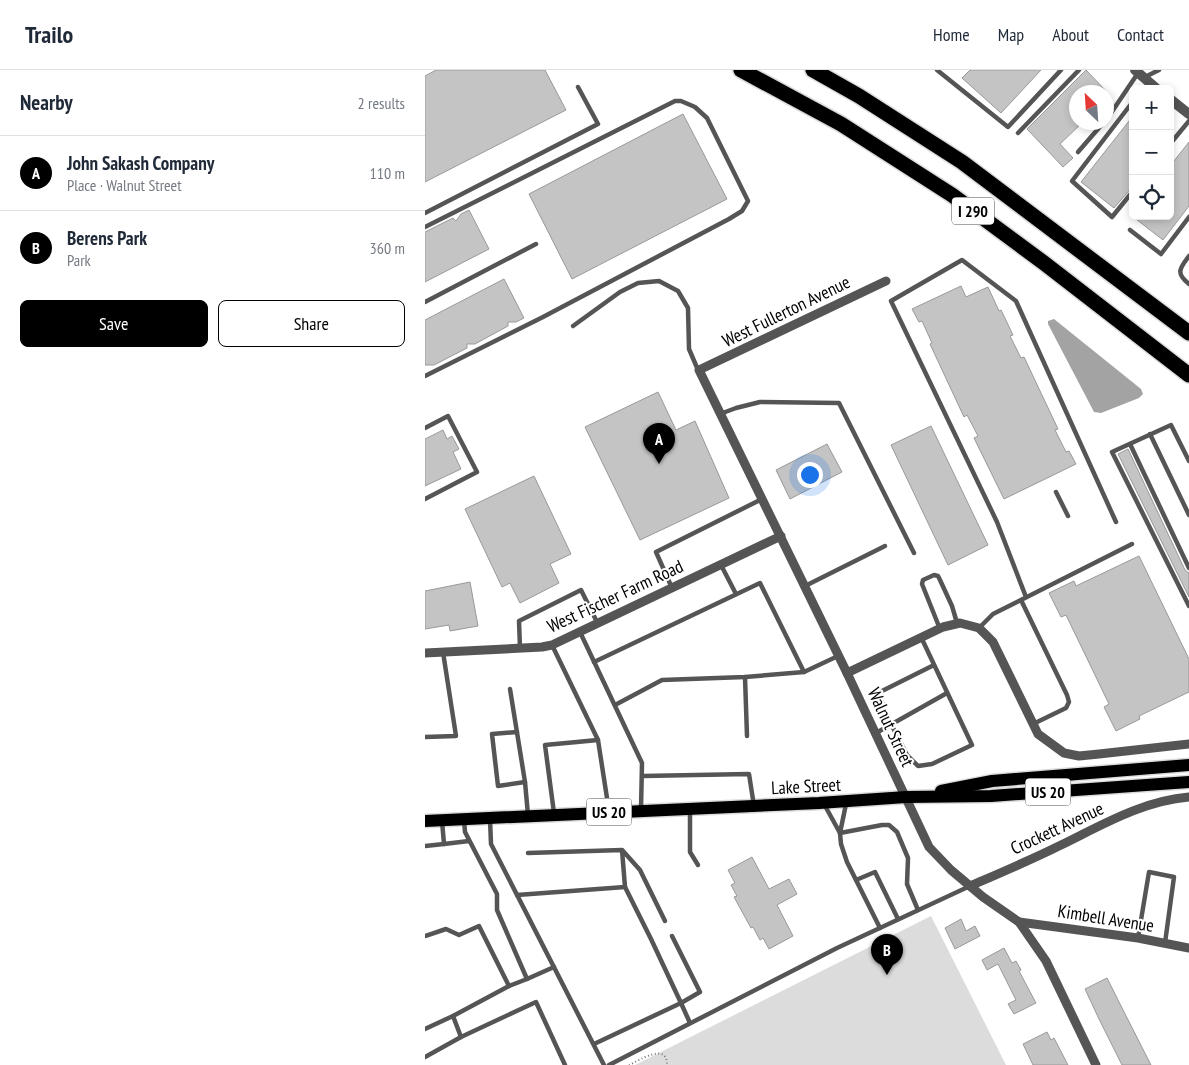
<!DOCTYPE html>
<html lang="en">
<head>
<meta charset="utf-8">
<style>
  body { margin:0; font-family:"PT Sans Narrow",sans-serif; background:#f2f2f3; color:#1f2937 }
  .controls { position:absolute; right:15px; top:15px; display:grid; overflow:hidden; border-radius:8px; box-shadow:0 2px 8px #0003 }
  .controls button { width:45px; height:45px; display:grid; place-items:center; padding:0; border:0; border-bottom:1px solid #e0e1e3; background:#fff; color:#1f2937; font:25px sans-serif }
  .compass { position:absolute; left:644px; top:15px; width:45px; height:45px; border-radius:50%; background:#fff; box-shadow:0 2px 8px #0003; rotate:335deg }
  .you { position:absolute; left:384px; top:404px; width:18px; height:18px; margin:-12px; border:4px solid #fff; border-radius:50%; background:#1a73e8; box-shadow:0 0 0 8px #1a73e833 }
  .badge { display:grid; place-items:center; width:32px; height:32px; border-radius:50%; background:#000; color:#fff; font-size:16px; font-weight:700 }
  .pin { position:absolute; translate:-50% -41px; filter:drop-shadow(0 1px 2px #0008) }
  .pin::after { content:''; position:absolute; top:26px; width:18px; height:15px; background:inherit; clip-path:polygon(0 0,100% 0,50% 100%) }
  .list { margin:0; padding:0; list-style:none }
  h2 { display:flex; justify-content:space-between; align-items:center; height:65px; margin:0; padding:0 20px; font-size:21px }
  h2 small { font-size:16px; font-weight:400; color:#747a83 }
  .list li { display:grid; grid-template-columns:32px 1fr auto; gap:15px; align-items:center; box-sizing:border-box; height:75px; padding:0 20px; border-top:1px solid #e0e1e3 }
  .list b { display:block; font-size:19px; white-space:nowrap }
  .list p { margin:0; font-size:16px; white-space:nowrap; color:#747a83 }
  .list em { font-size:16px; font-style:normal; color:#747a83 }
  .actions { display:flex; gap:10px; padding:15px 20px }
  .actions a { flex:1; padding:11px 0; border:1px solid #000; border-radius:8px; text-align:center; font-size:18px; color:#000 }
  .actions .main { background:#000; color:#fff }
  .icon { flex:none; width:28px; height:28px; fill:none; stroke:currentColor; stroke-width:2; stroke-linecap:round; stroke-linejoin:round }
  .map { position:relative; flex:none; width:764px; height:995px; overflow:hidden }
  header { display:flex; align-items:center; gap:30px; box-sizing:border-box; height:70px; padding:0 25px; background:#fff; border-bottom:1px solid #e0e1e3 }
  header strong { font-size:24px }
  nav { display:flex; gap:28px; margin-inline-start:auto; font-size:18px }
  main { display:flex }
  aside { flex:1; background:#fff }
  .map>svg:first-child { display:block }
  .green { fill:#dcdcdc }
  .water { fill:#a3a3a3 }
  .building { fill:#c4c4c4; stroke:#999 }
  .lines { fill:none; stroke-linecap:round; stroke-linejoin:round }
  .primary-casing { stroke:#dbdbdb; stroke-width:15 }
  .motorway-casing { stroke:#dbdbdb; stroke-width:18 }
  .path { stroke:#777; stroke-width:2; stroke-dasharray:1 2.5; stroke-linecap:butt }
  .service { stroke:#555; stroke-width:4.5 }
  .minor { stroke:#555; stroke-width:9 }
  .tertiary { stroke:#555; stroke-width:10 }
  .primary { stroke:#000; stroke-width:12 }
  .motorway { stroke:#000; stroke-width:15 }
  .labels { text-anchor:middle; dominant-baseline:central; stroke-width:4; stroke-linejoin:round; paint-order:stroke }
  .shield { fill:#fff; stroke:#4c4c4c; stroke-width:1 }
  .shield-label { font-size:16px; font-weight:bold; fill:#000 }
  .street-label { font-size:18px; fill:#000; stroke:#fff }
</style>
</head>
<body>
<header>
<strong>Trailo</strong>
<nav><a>Home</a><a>Map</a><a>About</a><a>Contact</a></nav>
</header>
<main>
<aside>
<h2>Nearby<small>2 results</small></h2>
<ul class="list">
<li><span class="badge">A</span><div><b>John Sakash Company</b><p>Place · Walnut Street</p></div><em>110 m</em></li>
<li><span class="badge">B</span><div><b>Berens Park</b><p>Park</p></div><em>360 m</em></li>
</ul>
<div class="actions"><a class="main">Save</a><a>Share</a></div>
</aside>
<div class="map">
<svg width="764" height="995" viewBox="0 0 764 995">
  <rect width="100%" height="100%" fill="#fff"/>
  <!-- green -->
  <polygon class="green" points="506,846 581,995 210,995"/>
  <!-- water -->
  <polygon class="water" points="629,249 716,319 718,324 714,328 676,343 669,342 623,254 623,251"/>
  <!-- building -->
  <g class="building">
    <polygon points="11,0 120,0 141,40 0,112 0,6"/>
    <polygon points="545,0 616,0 576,43 537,8"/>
    <polygon points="661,0 682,22 652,22 652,52 658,52 635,74 648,88 638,97 602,59"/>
    <polygon points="258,44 302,129 147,209 104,124"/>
    <polygon points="708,46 708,116 689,138 656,112"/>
    <polygon points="764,72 764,136 738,170 707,146 745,146 745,96"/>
    <polygon points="44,140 64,179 0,212 0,162 28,148 31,151 36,144"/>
    <polygon points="79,209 99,248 91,252 83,252 83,256 50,274 42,274 42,278 9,295 0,295 0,250"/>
    <polygon points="536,216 541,227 563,217 574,241 576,240 588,265 585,266 596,288 599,287 633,359 630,360 641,382 644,381 651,394 579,429 549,368 553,366 542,345 539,347 505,274 507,273 497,251 494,252 487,239"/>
    <polygon points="233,322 251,360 270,351 304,428 215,470 160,357"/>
    <polygon points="506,356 563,475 523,495 466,375"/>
    <polygon points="18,360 22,369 27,366 34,379 28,382 36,399 0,416 0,369"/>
    <polygon points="402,374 417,402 365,429 351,400"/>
    <polygon points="703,379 760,500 764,503 764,527 693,384"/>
    <polygon points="109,406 146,484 125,494 134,513 95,533 85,513 77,517 40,439"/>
    <polygon points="714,486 764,589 764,622 714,646 715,649 691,661 679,637 684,634 641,545 636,547 624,523 649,511 651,516"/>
    <polygon points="45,512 53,556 25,561 24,555 0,559 0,521"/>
    <polygon points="327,787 344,819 364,809 372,824 352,835 368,866 344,879 338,868 335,870 328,857 326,858 309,827 312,826 306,815 310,813 303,800"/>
    <polygon points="536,849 541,861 550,856 555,866 530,879 520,858"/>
    <polygon points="579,878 587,893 591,891 596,900 594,901 611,933 589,944 583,934 591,930 573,894 562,900 557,890"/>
    <polygon points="682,908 694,932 726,995 697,995 674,949 660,919"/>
    <polygon points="622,962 626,970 629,968 643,995 608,995 598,974"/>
  </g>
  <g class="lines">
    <defs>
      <g id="primary">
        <polyline points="516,721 567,711 764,695"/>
        <polyline points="0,751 394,733 481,727 566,726 764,712"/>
      </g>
      <g id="motorway">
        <polyline points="316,0 416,54 527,125 619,193 764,305"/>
        <polyline points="388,0 434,26 537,92 764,263"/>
      </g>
    </defs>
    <!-- primary casing -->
    <use href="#primary" class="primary-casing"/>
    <!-- motorway casing -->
    <use href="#motorway" class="motorway-casing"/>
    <!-- path -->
    <path class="path" d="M 204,995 C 215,990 242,972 242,995"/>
    <!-- service -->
    <g class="service">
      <polyline points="512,0 583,57 636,0"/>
      <polyline points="720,7 734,0"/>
      <polyline points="708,33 706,34 647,111 687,147 708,121"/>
      <polyline points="682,49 713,3"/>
      <polyline points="593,63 654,0"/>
      <polyline points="745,74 764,51"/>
      <polyline points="653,82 679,52"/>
      <polyline points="0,143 173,54 153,17"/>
      <polyline points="0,157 250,31 256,31 270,37 282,48 323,131 317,141 304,149 118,247 0,306"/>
      <polyline points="705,160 736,184 764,147"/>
      <path d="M 764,186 C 755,198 750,203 764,214"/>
      <polyline points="0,232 111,174"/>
      <polyline points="148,256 195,222 213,213 234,211 253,221 263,238 264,279 273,300"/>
      <polyline points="295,344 311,338 335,332 414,333 489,483"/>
      <polyline points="0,358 23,346 52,402 0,429"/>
      <polyline points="725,364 764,445"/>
      <polyline points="705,374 764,498"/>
      <polyline points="764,391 746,355 687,382 764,536"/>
      <polyline points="631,422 643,446"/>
      <polyline points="296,495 311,524"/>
      <polyline points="380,516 460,476"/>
      <polyline points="247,518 231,482 337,429"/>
      <polyline points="601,527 572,452 466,231 537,190 591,231 691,452"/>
      <polyline points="596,530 642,625 644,632 641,638 608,654"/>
      <polyline points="554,558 568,544 707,474"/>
      <polyline points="515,559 497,514 498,510 509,505 513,506 515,510 527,536 532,553"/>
      <polyline points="155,562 217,693 216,739"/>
      <polyline points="496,567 547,675 507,694 493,696 482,685 466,654 453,623 509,595"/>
      <polyline points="127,575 173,670"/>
      <polyline points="95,578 94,551 156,520 173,554"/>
      <polyline points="169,592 335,513 379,602"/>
      <polyline points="320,607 322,666"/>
      <polyline points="85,619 100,712 103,745"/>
      <polyline points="190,635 237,610 320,607 379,602 413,586"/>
      <polyline points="92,662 67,664 73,716 100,712"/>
      <polyline points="451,663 522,623"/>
      <polyline points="0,667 31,666 18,582"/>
      <polyline points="218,706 324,704 329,736"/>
      <polyline points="399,734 415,763"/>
      <polyline points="421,734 415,763 416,774 422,792 455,858"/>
      <polyline points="265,740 265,782 273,795"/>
      <polyline points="129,743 120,675 173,670 184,741"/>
      <polyline points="65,749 66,774 179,995"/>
      <polyline points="415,763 457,755 464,755 472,762 483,788 482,814 493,840"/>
      <polyline points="19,774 44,771"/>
      <polyline points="0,776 19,774 17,751"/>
      <polyline points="198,781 215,800 240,851"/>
      <polyline points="431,810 450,802 473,849"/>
      <polyline points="92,825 200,817 197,780 103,783"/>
      <polyline points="0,866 21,859 34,865 54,856 84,916"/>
      <polyline points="247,866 275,922 256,933 265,953"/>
      <polyline points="713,868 724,802 749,807 740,873"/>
      <polyline points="102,909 129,897"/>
      <polyline points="28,946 36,967"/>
      <polyline points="0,959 28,946 84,916 102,909 72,840 72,824 40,762 39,750"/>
      <polyline points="169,974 256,933 226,869 200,817"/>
      <polyline points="0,987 36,967 111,932 140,995"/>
      <polyline points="184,995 412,878 545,816"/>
    </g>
    <!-- minor -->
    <g class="minor">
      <polyline points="461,211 274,300 422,603 504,777 526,800 558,827 594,852 621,891 671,995"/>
      <polyline points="0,583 117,577 127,575 356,466"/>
      <polyline points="422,603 518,557 535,553 554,558 568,572 613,664 639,683 654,686 674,684 764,674"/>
      <path d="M 545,816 C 575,803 606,790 636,775 C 677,755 717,731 764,727"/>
      <polyline points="594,852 713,868 764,878"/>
    </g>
    <!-- tertiary -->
    <g class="tertiary">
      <polyline points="710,0 732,19"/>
      <polyline points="745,29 764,44"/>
    </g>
    <!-- primary -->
    <use href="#primary" class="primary"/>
    <!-- motorway -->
    <use href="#motorway" class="motorway"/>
  </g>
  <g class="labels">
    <!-- shield labels -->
    <g class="shield">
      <rect x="527" y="127.5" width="42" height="27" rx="4"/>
      <rect x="600.5" y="708.5" width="45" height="27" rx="4"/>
      <rect x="161.5" y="728.5" width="45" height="27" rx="4"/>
    </g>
    <g class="shield-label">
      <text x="548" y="141">I 290</text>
      <text x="623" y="722">US 20</text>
      <text x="184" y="742">US 20</text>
    </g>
    <!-- street labels -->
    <g class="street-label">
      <text transform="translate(361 241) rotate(-26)">West Fullerton Avenue</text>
      <text transform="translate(190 526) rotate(-25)">West Fischer Farm Road</text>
      <text transform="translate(466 657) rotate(65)">Walnut Street</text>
      <text transform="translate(381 716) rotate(-3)">Lake Street</text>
      <text transform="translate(632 758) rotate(-25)">Crockett Avenue</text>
      <text transform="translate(681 848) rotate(9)">Kimbell Avenue</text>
    </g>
  </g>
</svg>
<div class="controls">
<button>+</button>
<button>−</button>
<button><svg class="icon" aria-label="locate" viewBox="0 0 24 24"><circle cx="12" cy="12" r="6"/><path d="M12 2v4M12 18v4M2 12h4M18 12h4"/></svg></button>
</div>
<svg class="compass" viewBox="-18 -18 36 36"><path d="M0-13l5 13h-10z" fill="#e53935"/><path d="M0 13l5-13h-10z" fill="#747a83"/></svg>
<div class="you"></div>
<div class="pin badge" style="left:234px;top:394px">A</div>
<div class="pin badge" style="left:462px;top:905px">B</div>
</div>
</main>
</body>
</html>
